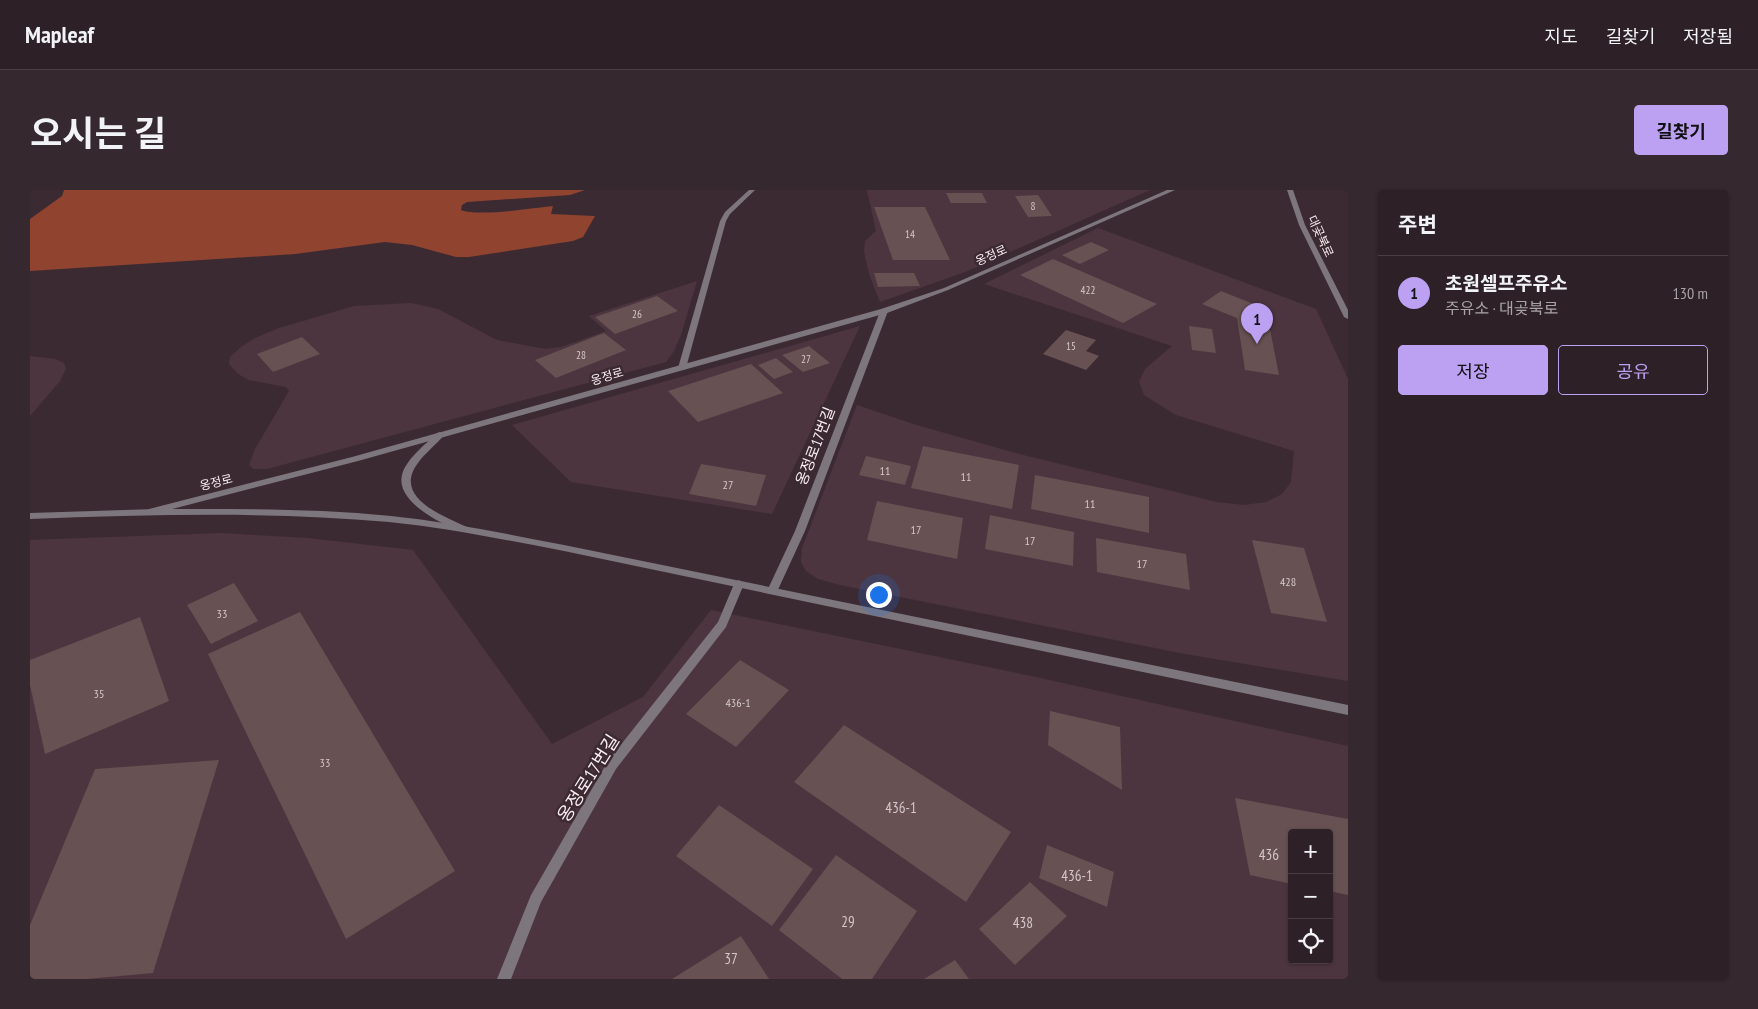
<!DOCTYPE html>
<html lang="ko">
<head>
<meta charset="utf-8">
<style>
  body { margin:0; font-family:"PT Sans Narrow","Noto Sans KR",sans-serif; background:#35282e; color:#f1f3f6 }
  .controls { position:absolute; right:15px; bottom:15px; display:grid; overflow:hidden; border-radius:5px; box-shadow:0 1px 4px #0004 }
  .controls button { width:45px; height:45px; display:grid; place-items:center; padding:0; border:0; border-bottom:1px solid #483e43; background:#2d2026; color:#f1f3f6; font:25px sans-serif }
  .you { position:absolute; left:848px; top:404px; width:18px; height:18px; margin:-12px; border:4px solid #fff; border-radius:50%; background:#1a73e8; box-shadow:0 0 0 8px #1a73e833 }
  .badge { display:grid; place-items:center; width:32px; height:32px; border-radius:50%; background:#bca0f2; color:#111; font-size:16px; font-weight:700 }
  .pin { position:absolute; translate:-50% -41px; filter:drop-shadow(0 1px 2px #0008) }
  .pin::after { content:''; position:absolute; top:26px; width:18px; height:15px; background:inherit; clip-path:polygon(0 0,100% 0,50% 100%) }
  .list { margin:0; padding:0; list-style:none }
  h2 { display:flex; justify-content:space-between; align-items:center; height:65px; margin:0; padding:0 20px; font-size:21px }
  h2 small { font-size:16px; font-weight:400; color:#a7a3a7 }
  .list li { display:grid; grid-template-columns:32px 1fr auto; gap:15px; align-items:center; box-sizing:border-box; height:75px; padding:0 20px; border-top:1px solid #483e43 }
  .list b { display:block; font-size:19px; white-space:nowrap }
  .list p { margin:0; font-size:16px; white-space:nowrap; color:#a7a3a7 }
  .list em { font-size:16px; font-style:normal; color:#a7a3a7 }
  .actions { display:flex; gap:10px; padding:15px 20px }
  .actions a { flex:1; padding:11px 0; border:1px solid #bca0f2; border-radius:5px; text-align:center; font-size:18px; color:#bca0f2 }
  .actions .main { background:#bca0f2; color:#111 }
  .icon { flex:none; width:28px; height:28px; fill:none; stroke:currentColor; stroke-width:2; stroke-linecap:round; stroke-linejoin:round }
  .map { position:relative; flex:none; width:1318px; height:789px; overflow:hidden; border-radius:5px }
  header { display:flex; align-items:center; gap:30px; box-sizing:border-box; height:70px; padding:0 25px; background:#2d2026; border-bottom:1px solid #483e43 }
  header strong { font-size:24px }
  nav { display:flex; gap:28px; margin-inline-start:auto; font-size:18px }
  .intro { display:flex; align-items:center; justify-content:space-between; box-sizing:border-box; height:120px; padding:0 30px }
  h1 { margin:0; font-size:35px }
  .button { padding:12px 22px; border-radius:5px; background:#bca0f2; color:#111; font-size:18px; font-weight:700 }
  main { display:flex; gap:30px; padding:0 30px }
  aside { flex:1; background:#2d2026; border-radius:5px; box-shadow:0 1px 4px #0004 }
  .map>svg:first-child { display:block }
  .built { fill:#4d353f; fill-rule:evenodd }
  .forest { fill:#904430 }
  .building { fill:#675153 }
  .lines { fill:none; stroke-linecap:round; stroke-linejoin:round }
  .service { fill:#7d767c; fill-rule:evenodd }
  .minor { fill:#7d767c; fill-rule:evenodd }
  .tertiary { fill:#7d767c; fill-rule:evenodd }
  .labels { text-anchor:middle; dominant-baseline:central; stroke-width:5; stroke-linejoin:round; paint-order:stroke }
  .far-number-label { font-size:11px; fill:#d5c7cb }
  .far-street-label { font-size:12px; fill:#faeef3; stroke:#3c2a32 }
  .number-label { font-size:12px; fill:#d5c7cb }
  .street-label { font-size:15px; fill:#faeef3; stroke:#3c2a32 }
  .near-number-label { font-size:15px; fill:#d5c7cb }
  .near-street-label { font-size:18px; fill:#faeef3; stroke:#3c2a32 }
</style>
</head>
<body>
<header>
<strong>Mapleaf</strong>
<nav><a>지도</a><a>길찾기</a><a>저장됨</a></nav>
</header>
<div class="intro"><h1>오시는 길</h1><a class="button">길찾기</a></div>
<main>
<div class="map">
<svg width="1318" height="789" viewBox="0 0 1318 789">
  <rect width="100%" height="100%" fill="#3c2a32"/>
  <!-- built -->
  <g class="built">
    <polygon points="837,0 1120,0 935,82 850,112 839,84 834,62 835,51 846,41"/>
    <polygon points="1068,38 1286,119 1318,189 1318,491 1155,464 810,395 788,389 776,381 771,372 772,358 827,215 883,234 989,264 1187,312 1214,315 1236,312 1252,304 1261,292 1264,261 1146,225 1114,205 1109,192 1115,179 1142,156 954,94"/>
    <polygon points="667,91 651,145 644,161 636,172 237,279 224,279 219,275 225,259 259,201 256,197 219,190 208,184 199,174 200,167 211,157 225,148 249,138 324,116 381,113 408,119 467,150 515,159 531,157 576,141 559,126"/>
    <polygon points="830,136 742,324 541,292 482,235"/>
    <polygon points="0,166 25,169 34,173 36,179 30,191 0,226"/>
    <path d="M 191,343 L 278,348 L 383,360 L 522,554 L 613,507 L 681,420 L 1001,486 L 1318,556 L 1318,789 L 0,789 L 0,350 ZM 1262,643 L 1299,643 L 1299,770 L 1262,770 Z"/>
  </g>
  <!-- forest -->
  <path class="forest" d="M 34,0 L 555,0 L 540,5 L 437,12 L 432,15 L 431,20 C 449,27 502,18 523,16 L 521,24 L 565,26 L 553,47 L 543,51 L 439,67 L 426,67 L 382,55 L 355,52 L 265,64 L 0,81 L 0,29 L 32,6 Z"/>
  <!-- building -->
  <g class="building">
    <polygon points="916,3 952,3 957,13 921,13"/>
    <polygon points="1008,5 1022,26 998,27 985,6"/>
    <polygon points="844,17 895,17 920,70 863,70"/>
    <polygon points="1061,52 1079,60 1050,74 1032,65"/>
    <polygon points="1023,69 1127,114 1093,133 990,85"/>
    <polygon points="844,83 884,83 890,96 848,97"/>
    <polygon points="1191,101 1236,119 1249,185 1215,180 1207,128 1172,114"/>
    <polygon points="627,106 648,121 585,144 565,127"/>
    <polygon points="1159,136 1182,139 1186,163 1162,160"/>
    <polygon points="1036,140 1066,150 1056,161 1069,166 1056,180 1013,164"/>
    <polygon points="574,143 596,160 526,188 505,170"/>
    <polygon points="272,147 290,164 243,182 227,164"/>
    <polygon points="779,156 800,173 773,182 752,165"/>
    <polygon points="746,168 763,182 744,189 728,175"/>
    <polygon points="721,174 753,203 668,232 638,201"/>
    <polygon points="893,256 989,275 982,319 881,298"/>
    <polygon points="836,266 881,276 875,295 829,285"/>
    <polygon points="671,274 736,285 726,316 659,304"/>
    <polygon points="1005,285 1119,307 1119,343 1001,319"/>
    <polygon points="847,311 933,328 927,369 837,350"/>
    <polygon points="960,325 1044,342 1043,376 955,359"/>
    <polygon points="1066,348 1156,364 1160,400 1067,382"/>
    <polygon points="1222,350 1274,358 1297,432 1241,423"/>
    <polygon points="204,393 228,431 181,454 157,415"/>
    <polygon points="270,422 425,681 316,749 178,464"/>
    <polygon points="110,427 139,511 15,564 0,495 0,470"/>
    <polygon points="710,470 759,500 706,557 656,524"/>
    <polygon points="1020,521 1090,537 1092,600 1018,555"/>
    <polygon points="814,535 981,642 936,712 764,592"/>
    <polygon points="189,570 123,783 57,789 0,789 0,735 65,579"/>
    <polygon points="1205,608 1318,629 1318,705 1299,701 1299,643 1262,643 1262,694 1220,685"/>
    <polygon points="689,615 783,679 742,736 646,666"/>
    <polygon points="1017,655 1084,682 1077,717 1009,688"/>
    <polygon points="806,665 887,721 842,789 812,789 749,740"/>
    <polygon points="1000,692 1037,726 985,775 949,739"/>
    <polygon points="711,746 739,789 642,789"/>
    <polygon points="925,770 939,789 894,789"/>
  </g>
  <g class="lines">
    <!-- service -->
    <g class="service">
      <polygon points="719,0 725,0 700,24 696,31 656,178 652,180 649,180 648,178 690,31 695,22"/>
      <polygon points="851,119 858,121 775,341 746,404 738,404 737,401 765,341"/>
      <path d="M 410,242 L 414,245 C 406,255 395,263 388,273 C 362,307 413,326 437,337 L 439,339 L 437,341 L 434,342 C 414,336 365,312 372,285 C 376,269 395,255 407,243 Z"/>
      <polygon points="709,390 714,394 696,437 586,579 511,712 481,789 467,789 501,705 578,571 688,432 704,394"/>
    </g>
    <!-- minor -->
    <polygon class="minor" points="1137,0 1145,0 918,100 857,123 328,271 119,325 114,322 119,319 322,267 851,119 914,98"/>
    <!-- tertiary -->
    <g class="tertiary">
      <polygon points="1257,0 1263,0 1275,35 1318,120 1318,129 1314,127 1269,35"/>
      <path d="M 126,319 C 204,319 283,318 361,326 C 419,332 477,344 534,355 L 1318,515 L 1318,525 L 534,361 C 476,350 418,338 359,332 C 240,321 119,325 0,329 L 0,323 Z"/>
    </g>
  </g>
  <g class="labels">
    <!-- far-number labels -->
    <g class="far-number-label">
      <text x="1003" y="16">8</text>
      <text x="880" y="44">14</text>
      <text x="1058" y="100">422</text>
      <text x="607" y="124">26</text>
      <text x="1041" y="156">15</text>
      <text x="551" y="165">28</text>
      <text x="776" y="169">27</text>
    </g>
    <!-- far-street labels -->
    <g class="far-street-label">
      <text transform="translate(1291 46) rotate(65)">대곶북로</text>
      <text transform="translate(961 65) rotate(-24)">옹정로</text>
      <text transform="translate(577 186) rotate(-16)">옹정로</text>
      <text transform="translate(186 292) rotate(-14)">옹정로</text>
    </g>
    <!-- number labels -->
    <g class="number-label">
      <text x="855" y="280">11</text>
      <text x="936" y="286">11</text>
      <text x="698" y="294">27</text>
      <text x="1060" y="313">11</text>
      <text x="886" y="339">17</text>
      <text x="1000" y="350">17</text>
      <text x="1112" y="373">17</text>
      <text x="1258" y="391">428</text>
      <text x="192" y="423">33</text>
      <text x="69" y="503">35</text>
      <text x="708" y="512">436-1</text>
      <text x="295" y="572">33</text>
    </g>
    <!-- street labels -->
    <g class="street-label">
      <text transform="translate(785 256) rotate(-69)">옹정로17번길</text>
    </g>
    <!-- near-number labels -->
    <g class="near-number-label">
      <text x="871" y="617">436-1</text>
      <text x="1239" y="664">436</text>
      <text x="1047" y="685">436-1</text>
      <text x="818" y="731">29</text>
      <text x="993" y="732">438</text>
      <text x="701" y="768">37</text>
    </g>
    <!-- near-street labels -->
    <g class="near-street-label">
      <text transform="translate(558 588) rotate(-58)">옹정로17번길</text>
    </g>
  </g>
</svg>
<div class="controls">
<button>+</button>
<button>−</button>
<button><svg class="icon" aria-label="locate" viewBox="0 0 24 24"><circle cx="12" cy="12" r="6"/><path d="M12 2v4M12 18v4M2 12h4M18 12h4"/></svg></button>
</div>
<div class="you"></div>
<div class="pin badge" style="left:1227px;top:154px">1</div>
</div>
<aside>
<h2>주변<small></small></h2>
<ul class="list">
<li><span class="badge">1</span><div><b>초원셀프주유소</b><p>주유소 · 대곶북로</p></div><em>130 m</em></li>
</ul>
<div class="actions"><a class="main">저장</a><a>공유</a></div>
</aside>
</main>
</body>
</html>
